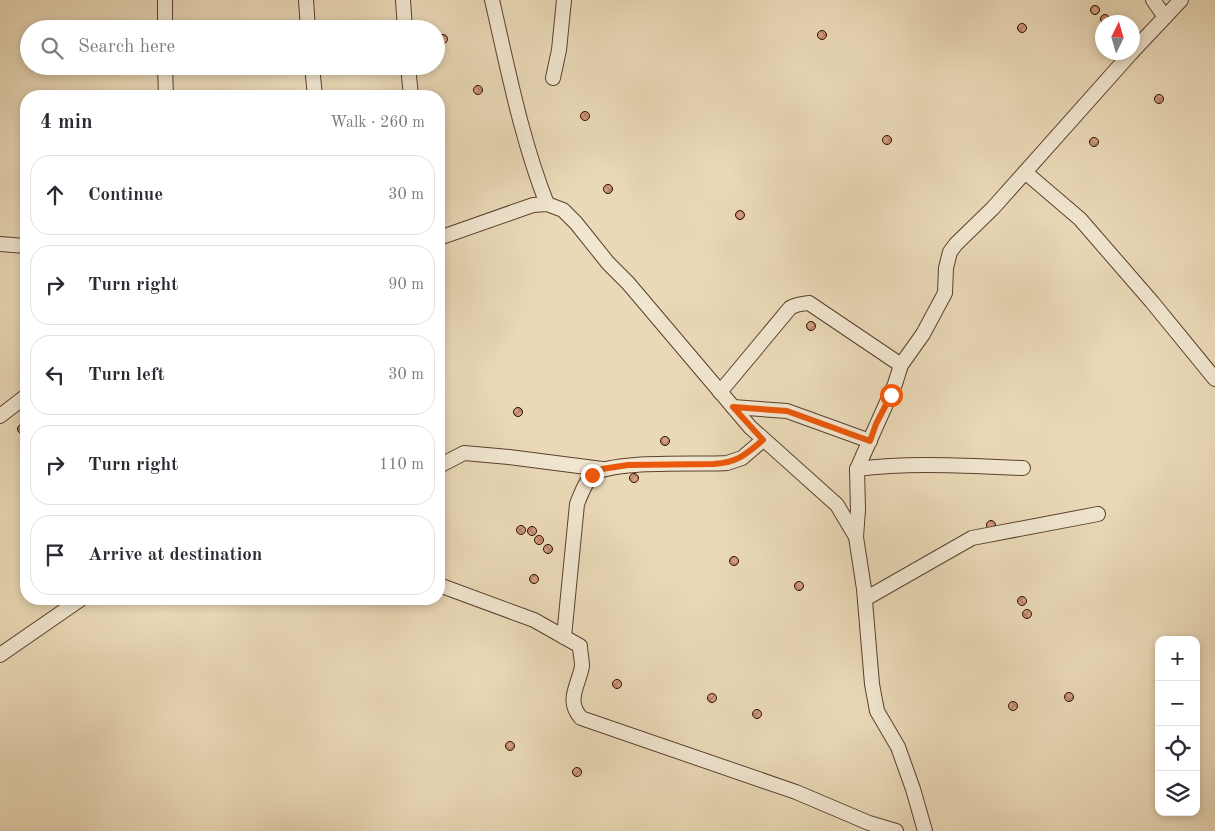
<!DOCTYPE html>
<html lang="en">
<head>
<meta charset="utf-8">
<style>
  body { margin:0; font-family:"Old Standard TT",serif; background:#f7f7f7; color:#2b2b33 }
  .controls { position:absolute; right:15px; bottom:15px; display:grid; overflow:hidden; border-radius:10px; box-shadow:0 2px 8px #0003 }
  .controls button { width:45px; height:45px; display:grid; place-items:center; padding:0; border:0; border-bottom:1px solid #e1e1e2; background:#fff; color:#2b2b33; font:25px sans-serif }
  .compass { position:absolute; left:1095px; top:15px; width:45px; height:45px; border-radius:50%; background:#fff; box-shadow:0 2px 8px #0003; rotate:5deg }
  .stop { position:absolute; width:15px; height:15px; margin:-11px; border:4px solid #ea580c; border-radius:50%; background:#fff }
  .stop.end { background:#ea580c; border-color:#fff; box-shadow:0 1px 5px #0008 }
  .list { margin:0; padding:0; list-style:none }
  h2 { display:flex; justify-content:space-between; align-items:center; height:65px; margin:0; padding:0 20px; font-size:21px }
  h2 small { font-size:16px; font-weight:400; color:#7c7c81 }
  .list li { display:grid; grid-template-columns:32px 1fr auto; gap:15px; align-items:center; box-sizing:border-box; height:80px; margin:0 10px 10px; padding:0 10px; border:1px solid #e1e1e2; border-radius:20px }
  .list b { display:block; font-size:19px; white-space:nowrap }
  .list em { font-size:16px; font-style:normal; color:#7c7c81 }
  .icon { flex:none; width:28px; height:28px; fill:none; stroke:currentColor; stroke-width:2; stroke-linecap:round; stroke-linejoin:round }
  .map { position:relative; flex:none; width:1215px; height:831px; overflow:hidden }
  .search { position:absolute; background:#fff; box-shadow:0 2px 8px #0003; left:20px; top:20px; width:425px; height:55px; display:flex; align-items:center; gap:12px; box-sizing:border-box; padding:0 18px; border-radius:28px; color:#7c7c81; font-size:19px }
  .panel { position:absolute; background:#fff; box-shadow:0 2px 8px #0003; left:20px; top:90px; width:425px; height:515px; border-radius:20px }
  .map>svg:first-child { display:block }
  .building { fill:url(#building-cross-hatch); stroke:#2a0d00 }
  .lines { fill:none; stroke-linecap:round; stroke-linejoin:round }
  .minor-casing { stroke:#5a402e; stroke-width:16 }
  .minor { stroke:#f1e6d0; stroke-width:14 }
  .route { stroke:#ea580c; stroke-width:6 }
</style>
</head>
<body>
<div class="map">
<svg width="1215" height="831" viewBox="0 0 1215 831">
  <defs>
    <pattern id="building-cross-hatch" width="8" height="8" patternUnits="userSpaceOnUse" patternTransform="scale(1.25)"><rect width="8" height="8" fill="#d69d7c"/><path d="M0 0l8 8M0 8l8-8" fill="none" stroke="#ae7e63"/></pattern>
  </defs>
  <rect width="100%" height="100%" fill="#ead9b7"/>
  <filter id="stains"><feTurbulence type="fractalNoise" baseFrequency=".004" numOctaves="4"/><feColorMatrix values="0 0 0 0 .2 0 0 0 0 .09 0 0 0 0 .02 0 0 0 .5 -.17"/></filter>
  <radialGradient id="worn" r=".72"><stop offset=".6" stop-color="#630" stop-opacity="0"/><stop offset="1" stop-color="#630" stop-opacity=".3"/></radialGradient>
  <!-- building -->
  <g class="building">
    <circle cx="1095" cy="10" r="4.5"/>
    <circle cx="1105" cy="19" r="4.5"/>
    <circle cx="1022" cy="28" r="4.5"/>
    <circle cx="822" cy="35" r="4.5"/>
    <circle cx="443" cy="39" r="4.5"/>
    <circle cx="478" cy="90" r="4.5"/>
    <circle cx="1159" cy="99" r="4.5"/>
    <circle cx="585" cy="116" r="4.5"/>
    <circle cx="887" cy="140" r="4.5"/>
    <circle cx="1094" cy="142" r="4.5"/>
    <circle cx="608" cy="189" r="4.5"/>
    <circle cx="740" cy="215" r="4.5"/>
    <circle cx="811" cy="326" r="4.5"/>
    <circle cx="518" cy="412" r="4.5"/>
    <circle cx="22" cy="429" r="4.5"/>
    <circle cx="665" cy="441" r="4.5"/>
    <circle cx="634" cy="478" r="4.5"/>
    <circle cx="991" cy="525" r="4.5"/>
    <circle cx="521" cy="530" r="4.5"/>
    <circle cx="532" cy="531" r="4.5"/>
    <circle cx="539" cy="540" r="4.5"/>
    <circle cx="548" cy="549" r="4.5"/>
    <circle cx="734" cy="561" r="4.5"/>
    <circle cx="534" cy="579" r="4.5"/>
    <circle cx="799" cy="586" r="4.5"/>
    <circle cx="1022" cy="601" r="4.5"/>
    <circle cx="1027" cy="614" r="4.5"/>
    <circle cx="617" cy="684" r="4.5"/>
    <circle cx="1069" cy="697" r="4.5"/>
    <circle cx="712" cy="698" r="4.5"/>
    <circle cx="1013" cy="706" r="4.5"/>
    <circle cx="757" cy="714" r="4.5"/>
    <circle cx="510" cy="746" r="4.5"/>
    <circle cx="577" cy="772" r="4.5"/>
  </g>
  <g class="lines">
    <defs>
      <g id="minor">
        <polyline points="306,0 308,29"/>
        <polyline points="403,0 405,29"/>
        <path d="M 492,0 C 508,69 521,138 547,204"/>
        <polyline points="1153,0 1165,17"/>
        <polyline points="165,29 165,0"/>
        <polyline points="1132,52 1181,0"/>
        <polyline points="165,66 166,96"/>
        <polyline points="312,66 315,96"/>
        <polyline points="408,66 411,96"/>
        <polyline points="553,78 559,50 564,0"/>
        <polyline points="1025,172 1080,219 1152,302 1215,379"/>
        <polyline points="439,238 533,205 547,204 563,210 576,223 608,263 628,283 750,427 837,505 856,537 864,589 872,684 877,711 898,747 913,789 925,831"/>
        <polyline points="0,244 26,246"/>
        <path d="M 720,392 L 790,308 C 796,304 801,304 809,303 L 901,365"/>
        <polyline points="733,407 787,411 870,441"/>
        <polyline points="0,416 26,396"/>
        <polyline points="439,466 464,453 509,457 602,469"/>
        <path d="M 857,469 C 912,462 967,466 1023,468"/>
        <polyline points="856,537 858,510 857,469 895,384 901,365 923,334 945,293 946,268 950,252 956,244 993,208 1132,52"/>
        <path d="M 439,585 L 534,620 L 580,646 C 580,652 582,659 582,666 C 579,685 565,700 581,718 L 796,792 L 869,823 L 896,831"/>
        <polyline points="865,599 972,538 1098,514"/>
        <path d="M 564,637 L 577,504 C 581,494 586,480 594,474 C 613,460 699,465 727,463 L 742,458 L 763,440"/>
        <polyline points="0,655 81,599"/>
      </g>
    </defs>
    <!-- minor casing -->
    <use href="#minor" class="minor-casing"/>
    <!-- minor -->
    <use href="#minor" class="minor"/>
  </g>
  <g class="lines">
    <!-- route -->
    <path class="route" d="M 592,475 L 602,469 L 628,465 L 714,464 C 738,462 745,455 763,440 L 733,407 L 787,411 L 870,441 L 876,424 L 891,395"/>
  </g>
  <rect width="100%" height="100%" filter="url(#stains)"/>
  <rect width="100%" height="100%" fill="url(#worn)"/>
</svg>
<div class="controls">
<button>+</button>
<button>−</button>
<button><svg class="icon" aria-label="locate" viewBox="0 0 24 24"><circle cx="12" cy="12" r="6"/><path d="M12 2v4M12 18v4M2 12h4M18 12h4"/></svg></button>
<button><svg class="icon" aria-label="layers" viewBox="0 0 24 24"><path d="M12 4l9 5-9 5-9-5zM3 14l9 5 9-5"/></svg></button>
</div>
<svg class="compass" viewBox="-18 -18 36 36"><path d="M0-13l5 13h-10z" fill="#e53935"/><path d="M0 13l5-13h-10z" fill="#7c7c81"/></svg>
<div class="stop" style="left:891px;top:395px"></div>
<div class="stop end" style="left:592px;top:475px"></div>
<div class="search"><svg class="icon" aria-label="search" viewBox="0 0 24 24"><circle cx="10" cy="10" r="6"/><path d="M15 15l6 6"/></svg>Search here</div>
<section class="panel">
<h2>4 min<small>Walk · 260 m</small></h2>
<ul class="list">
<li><svg class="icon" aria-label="ahead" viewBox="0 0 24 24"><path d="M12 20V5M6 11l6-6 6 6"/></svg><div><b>Continue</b></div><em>30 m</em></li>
<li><svg class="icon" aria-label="right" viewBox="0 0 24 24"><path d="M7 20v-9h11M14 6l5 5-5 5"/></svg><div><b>Turn right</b></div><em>90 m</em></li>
<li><svg class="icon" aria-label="left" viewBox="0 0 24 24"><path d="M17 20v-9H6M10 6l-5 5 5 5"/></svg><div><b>Turn left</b></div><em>30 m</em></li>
<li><svg class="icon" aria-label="right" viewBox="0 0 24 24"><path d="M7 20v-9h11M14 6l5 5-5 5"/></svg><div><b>Turn right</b></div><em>110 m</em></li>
<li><svg class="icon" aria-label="arrive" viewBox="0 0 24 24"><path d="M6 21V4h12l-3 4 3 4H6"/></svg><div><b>Arrive at destination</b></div></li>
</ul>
</section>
</div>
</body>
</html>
